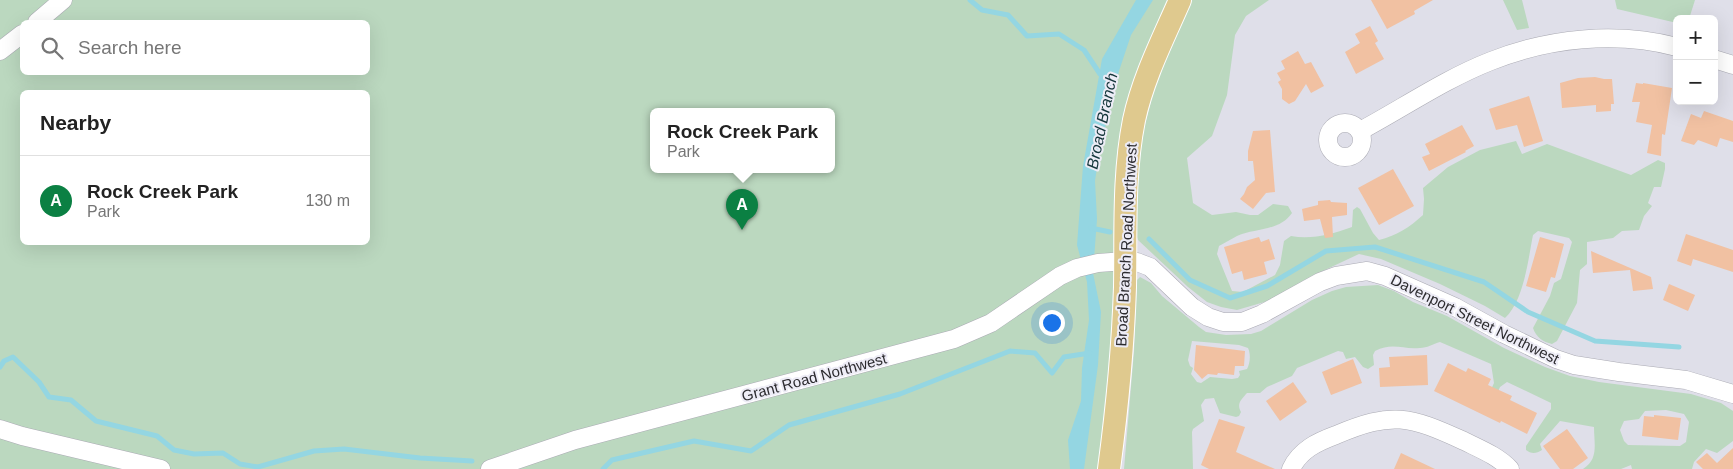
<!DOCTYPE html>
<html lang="en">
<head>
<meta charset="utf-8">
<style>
  body { margin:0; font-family:Helvetica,sans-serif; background:#f2f2f2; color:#222 }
  .controls { position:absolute; right:15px; top:15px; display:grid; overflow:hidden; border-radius:8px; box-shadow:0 5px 20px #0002 }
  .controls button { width:45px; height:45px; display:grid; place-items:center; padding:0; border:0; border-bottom:1px solid #e0e0e0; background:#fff; color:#222; font:25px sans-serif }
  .you { position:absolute; left:1051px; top:322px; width:18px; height:18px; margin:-12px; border:4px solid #fff; border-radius:50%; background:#1a73e8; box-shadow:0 0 0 8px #1a73e833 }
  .badge { display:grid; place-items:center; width:32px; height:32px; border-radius:50%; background:#0b8043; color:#fff; font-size:16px; font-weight:700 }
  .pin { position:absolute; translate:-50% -41px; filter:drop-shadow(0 1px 2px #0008) }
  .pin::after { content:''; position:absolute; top:26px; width:18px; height:15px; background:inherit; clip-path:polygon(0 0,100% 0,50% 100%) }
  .popup { position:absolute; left:650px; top:108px; width:185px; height:65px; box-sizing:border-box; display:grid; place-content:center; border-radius:8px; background:#fff; filter:drop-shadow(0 1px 4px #0005); font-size:16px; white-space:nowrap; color:#767676 }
  .popup b { font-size:19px; color:#222 }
  .popup::after { content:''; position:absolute; left:50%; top:100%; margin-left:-10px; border:10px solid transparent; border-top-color:#fff }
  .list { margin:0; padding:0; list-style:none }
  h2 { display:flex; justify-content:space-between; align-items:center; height:65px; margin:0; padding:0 20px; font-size:21px }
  h2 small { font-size:16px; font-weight:400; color:#767676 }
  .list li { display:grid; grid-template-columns:32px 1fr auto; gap:15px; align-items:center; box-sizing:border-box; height:90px; padding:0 20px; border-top:1px solid #e0e0e0 }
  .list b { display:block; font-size:19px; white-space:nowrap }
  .list p { margin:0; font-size:16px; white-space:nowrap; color:#767676 }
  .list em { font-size:16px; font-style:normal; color:#767676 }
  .icon { flex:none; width:28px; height:28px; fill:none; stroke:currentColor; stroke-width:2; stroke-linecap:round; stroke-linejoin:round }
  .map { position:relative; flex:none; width:1733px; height:469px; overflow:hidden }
  .search { position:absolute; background:#fff; box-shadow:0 5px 20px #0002; left:20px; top:20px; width:350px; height:55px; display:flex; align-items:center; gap:12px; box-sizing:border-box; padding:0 18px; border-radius:8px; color:#767676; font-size:19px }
  .panel { position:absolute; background:#fff; box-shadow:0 5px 20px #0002; left:20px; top:90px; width:350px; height:155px; border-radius:8px }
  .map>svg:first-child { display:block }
  .green { fill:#bbd8bf; fill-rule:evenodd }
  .water { fill:#94d6e2 }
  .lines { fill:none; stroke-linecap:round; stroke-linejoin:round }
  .stream { stroke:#94d6e2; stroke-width:5 }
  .building { fill:#f1c1a2 }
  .minor-casing { stroke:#ababb4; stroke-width:19 }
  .major-casing { stroke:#fff; stroke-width:24 }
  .minor { stroke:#fff; stroke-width:18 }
  .major { stroke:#dfc98e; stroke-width:22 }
  .labels { text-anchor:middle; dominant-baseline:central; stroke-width:4; stroke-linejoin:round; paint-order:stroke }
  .street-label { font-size:15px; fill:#2c2b2f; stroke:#edecf6 }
  .water-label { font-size:16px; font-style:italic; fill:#15363b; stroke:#edecf6 }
</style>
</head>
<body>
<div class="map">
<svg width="1733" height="469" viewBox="0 0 1733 469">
  <rect width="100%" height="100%" fill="#dfdfe9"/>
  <!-- green -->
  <g class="green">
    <path d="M 0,0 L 1172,0 L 1125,118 L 1111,411 L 1101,469 L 0,469 ZM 22,22 L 368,22 L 368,72 L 22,72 ZM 22,92 L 368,92 L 368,242 L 22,242 ZM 653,111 L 831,111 L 831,169 L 653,169 Z"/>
    <path d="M 1191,0 L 1269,0 L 1246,16 L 1235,35 L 1227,95 L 1212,136 L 1187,158 L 1193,203 L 1212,215 L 1236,212 L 1250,215 L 1258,215 L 1273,204 L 1288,206 L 1292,213 C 1280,231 1256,228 1237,236 C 1231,239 1225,243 1219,246 L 1217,254 L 1232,291 L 1243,292 L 1275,275 L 1280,265 L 1284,241 L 1291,236 C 1312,240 1332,234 1352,227 L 1353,210 L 1357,207 L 1360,209 L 1373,233 L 1379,240 C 1396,236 1410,227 1423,215 L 1424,199 L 1423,188 L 1448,167 L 1480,150 L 1516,141 L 1522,154 L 1547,144 L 1631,175 L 1658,160 L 1665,163 L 1665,169 L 1661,187 L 1654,187 L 1648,203 L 1652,206 L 1644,216 L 1639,230 L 1622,231 L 1613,238 L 1587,242 L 1587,264 L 1580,270 L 1577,303 L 1557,341 L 1552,344 C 1543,342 1536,337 1533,328 L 1550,296 L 1554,283 L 1561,279 L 1572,242 L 1569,238 L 1538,231 L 1533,235 C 1528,260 1524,300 1505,318 L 1485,306 L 1440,284 L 1381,259 L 1359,254 L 1310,277 L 1268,301 L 1237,310 L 1221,307 L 1207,302 L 1188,287 L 1138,240 L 1135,231 L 1141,140 L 1158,74 Z"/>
    <polygon points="1503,0 1522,0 1529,28 1517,30"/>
    <polygon points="1615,0 1695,0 1689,19 1677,19 1677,23 1617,9"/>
    <path d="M 1140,277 L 1151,283 L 1162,296 L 1199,327 L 1206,332 L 1226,335 L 1251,334 L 1261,331 L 1312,300 L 1332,291 L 1346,287 L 1378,285 L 1394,291 L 1413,302 L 1447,316 L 1504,348 L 1545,367 L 1570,376 L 1599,382 L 1691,394 L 1721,403 L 1733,411 L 1733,441 L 1717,453 L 1706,449 L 1694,462 L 1692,469 L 1632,469 L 1631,465 L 1621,469 L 1583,469 C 1599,459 1594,444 1594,427 L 1560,421 L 1540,444 L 1542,450 C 1536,454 1531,454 1526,450 L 1526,446 L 1551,409 L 1551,403 L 1507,382 L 1500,387 L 1491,407 L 1484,405 L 1494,383 L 1491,364 L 1440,342 C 1433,344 1427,348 1420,348 C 1403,350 1393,342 1375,351 L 1373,355 L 1374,365 L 1368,369 L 1363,367 L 1355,357 L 1346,359 L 1343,352 L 1338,351 L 1297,368 L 1292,376 L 1267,387 L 1260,393 L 1247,393 C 1242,399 1236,403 1241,412 L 1239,416 L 1236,417 L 1220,413 L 1214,398 L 1205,399 L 1201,405 L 1204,421 L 1193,429 L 1192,432 L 1193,469 L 1124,469 L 1134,351 L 1137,280 ZM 1192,341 L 1239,345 L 1248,348 C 1251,354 1250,364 1247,369 L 1239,371 L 1240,375 L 1238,378 L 1232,379 L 1210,377 L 1201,383 L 1197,382 L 1191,374 L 1193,368 L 1190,366 L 1188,360 ZM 1666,410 L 1684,414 L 1689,422 L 1686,442 L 1680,446 L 1628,445 L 1624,441 L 1620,430 L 1624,421 L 1639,419 L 1645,411 Z"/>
  </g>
  <!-- water -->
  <polygon class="water" points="1136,0 1153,0 1131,35 1119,71 1100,148 1095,181 1097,219 1093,273 1101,312 1098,365 1084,469 1070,469 1068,440 1081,401 1082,368 1089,320 1087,282 1077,245 1083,166 1102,59"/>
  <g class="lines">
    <!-- stream -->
    <g class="stream">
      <polyline points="970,0 982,10 1008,15 1027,36 1059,34 1084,50 1100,74 1106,74"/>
      <polyline points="1091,228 1110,232"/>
      <polyline points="1149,239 1190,280 1230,298 1267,286 1326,251 1375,247 1484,282 1528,312 1595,341 1679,347"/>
      <polyline points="0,367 4,361 13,357 39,382 49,397 71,400 96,421 157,436 174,450 194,454 223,453 240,464 258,467 314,451 344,449 420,458 472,461"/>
      <polyline points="603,469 612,460 694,441 751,451 789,425 900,394 1010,351 1035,353 1052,373 1064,357 1090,353"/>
    </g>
  </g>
  <!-- building -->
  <g class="building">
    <polygon points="1371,0 1433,0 1414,11 1415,14 1387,29"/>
    <polygon points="1370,26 1378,41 1375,43 1384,59 1356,74 1345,52 1360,43 1355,34"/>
    <polygon points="1298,51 1305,64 1311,62 1324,86 1311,93 1306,84 1295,101 1289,104 1282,99 1282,89 1278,82 1281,80 1277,73 1285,69 1281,61"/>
    <polygon points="1595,77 1604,79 1612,79 1614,104 1611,104 1611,111 1596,112 1596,105 1562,108 1560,83 1578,78"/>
    <polygon points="1636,83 1643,84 1643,83 1672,88 1665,135 1662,134 1661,156 1647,153 1652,125 1636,122 1640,102 1632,102"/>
    <polygon points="1529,96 1543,141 1524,147 1517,125 1496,130 1489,109"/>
    <polygon points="1704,111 1733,121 1733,142 1720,138 1717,147 1698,140 1694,145 1681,141 1691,114 1701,118"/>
    <polygon points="1462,125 1474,146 1465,151 1466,152 1429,171 1422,157 1430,154 1425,144"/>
    <polygon points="1270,130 1275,192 1266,193 1253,209 1240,199 1244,194 1247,187 1255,180 1253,161 1248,161 1248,151 1253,131"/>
    <polygon points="1393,169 1414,206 1379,225 1358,188"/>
    <polygon points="1330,200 1331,202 1347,203 1347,215 1332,217 1333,237 1325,238 1320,219 1304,221 1302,209 1318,205 1318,201"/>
    <polygon points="1686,234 1733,250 1733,272 1693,259 1691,266 1677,261"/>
    <polygon points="1259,237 1261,242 1269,239 1275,259 1264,262 1267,274 1244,280 1242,271 1232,274 1224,247"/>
    <polygon points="1540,237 1564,244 1555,278 1551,277 1546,292 1526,286"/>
    <polygon points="1591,251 1651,277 1653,289 1633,291 1630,270 1593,273"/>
    <polygon points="1669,284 1695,295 1688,311 1663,300"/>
    <polygon points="1196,345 1245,351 1244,366 1235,366 1234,375 1218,373 1217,375 1208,374 1202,379 1194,370"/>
    <polygon points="1427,355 1428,385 1380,387 1379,368 1390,367 1389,357"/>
    <polygon points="1353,359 1362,383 1331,395 1322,372"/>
    <polygon points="1448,363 1466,372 1468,368 1491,379 1488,385 1512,396 1510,400 1537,413 1527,434 1501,421 1500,423 1434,391"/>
    <polygon points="1293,382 1307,402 1280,421 1266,401"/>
    <polygon points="1654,415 1681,418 1678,440 1642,436 1644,416 1654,417"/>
    <polygon points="1219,419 1245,427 1236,452 1275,469 1209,469 1201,465"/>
    <polygon points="1567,429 1588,458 1573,469 1560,469 1543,446"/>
    <polygon points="1733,448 1733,469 1703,469 1696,462 1707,453 1717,463"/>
    <polygon points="1401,453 1435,469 1394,469"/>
  </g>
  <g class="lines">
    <defs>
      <g id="minor">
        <polyline points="37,22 63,0"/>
        <polyline points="0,51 22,34"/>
        <polyline points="1714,59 1733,65"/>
        <circle cx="1345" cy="140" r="17"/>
        <path d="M 1360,131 C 1403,108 1445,79 1491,61 C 1549,38 1616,31 1677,47"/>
        <polyline points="0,429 22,436 161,469"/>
        <polyline points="490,469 575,440 954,339 991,323 1060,276 1077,268 1098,263 1125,261 1137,262 1150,267 1192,307 1208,317 1223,322 1242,322 1262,314 1320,282 1336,276 1367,271 1385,276 1455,307 1504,334 1556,359 1574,365 1619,372 1686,380 1733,394"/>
        <path d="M 1291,469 C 1300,450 1317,442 1336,435 C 1393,411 1409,416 1464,441 C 1480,449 1498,456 1510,469"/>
      </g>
      <path id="major" d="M 1109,469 C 1117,409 1123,348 1125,287 C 1126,232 1123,175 1134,120 C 1143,78 1163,39 1180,0"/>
    </defs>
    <!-- minor casing -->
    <use href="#minor" class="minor-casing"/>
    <!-- major casing -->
    <use href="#major" class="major-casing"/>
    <!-- minor -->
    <use href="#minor" class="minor"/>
    <!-- major -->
    <use href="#major" class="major"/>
  </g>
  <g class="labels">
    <!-- street labels -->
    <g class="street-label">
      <text transform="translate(1126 245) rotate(-87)">Broad Branch Road Northwest</text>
      <text transform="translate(1475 319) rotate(26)">Davenport Street Northwest</text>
      <text transform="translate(814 377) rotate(-15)">Grant Road Northwest</text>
    </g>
    <!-- water labels -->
    <g class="water-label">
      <text transform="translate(1102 121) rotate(-78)">Broad Branch</text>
    </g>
  </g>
</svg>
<div class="controls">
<button>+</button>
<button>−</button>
</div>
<div class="you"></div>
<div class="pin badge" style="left:742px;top:230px">A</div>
<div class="popup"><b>Rock Creek Park</b>Park</div>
<div class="search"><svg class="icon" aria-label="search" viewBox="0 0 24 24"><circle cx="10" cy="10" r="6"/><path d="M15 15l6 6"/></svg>Search here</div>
<section class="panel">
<h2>Nearby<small></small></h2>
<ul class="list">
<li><span class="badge">A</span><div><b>Rock Creek Park</b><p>Park</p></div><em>130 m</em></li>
</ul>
</section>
</div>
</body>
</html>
